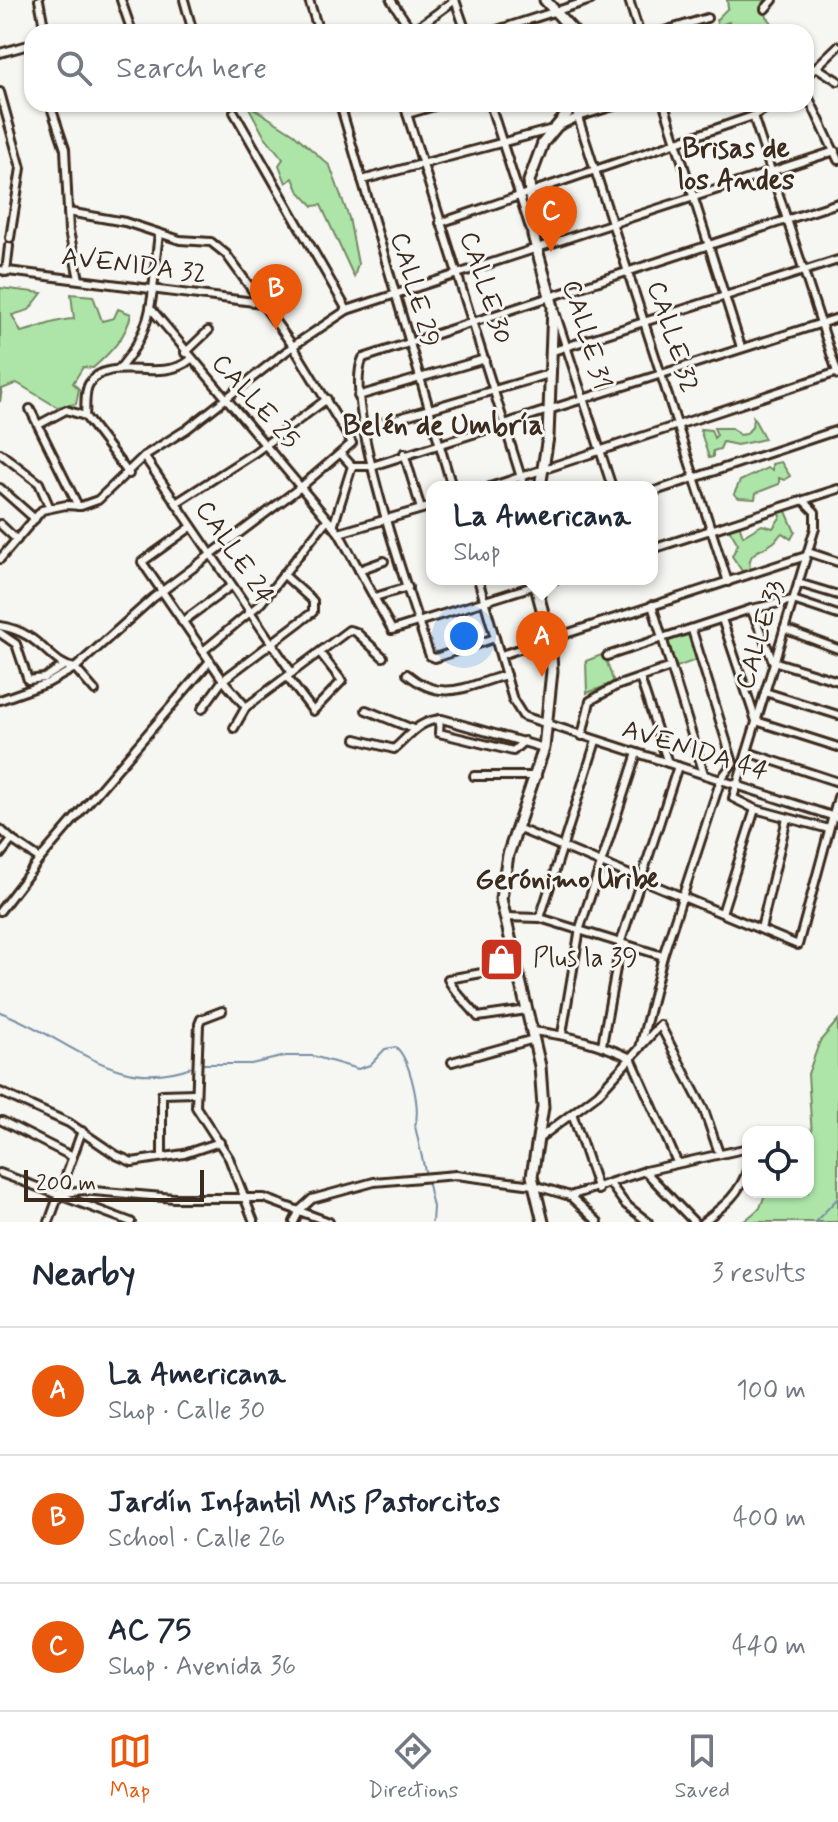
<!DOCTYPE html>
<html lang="en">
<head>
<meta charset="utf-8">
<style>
  body { margin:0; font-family:Mynerve,sans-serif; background:#f6f6f7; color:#1f2937 }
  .controls { position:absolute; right:24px; bottom:24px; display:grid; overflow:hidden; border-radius:16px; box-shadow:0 2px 6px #0004 }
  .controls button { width:72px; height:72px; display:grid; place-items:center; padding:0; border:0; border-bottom:2px solid #e0e1e3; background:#fff; color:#1f2937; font:40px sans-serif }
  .scale { position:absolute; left:24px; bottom:20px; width:180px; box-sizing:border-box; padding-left:8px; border:4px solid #3b2a1e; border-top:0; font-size:22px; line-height:28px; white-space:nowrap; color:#3b2a1e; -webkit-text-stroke:6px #f6f6f2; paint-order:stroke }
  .you { position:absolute; left:464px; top:636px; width:28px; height:28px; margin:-20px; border:6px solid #fff; border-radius:50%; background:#1a73e8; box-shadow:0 0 0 12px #1a73e833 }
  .badge { display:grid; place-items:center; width:52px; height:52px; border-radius:50%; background:#ea580c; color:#fff; font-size:26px; font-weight:700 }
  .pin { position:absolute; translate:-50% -66px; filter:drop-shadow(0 2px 4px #0008) }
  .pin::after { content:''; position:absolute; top:42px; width:28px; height:24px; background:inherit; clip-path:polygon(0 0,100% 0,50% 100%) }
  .popup { position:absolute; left:426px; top:481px; width:232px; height:104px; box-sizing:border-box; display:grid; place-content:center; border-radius:16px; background:#fff; filter:drop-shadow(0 2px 6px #0005); font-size:26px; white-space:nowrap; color:#747a83 }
  .popup b { font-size:30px; color:#1f2937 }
  .popup::after { content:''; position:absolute; left:50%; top:100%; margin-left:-16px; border:16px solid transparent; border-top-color:#fff }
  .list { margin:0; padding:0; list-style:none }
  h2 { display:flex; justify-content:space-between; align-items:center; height:104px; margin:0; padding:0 32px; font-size:34px }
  h2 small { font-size:26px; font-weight:400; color:#747a83 }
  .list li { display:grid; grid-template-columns:52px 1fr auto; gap:24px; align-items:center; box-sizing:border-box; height:128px; padding:0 32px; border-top:2px solid #e0e1e3 }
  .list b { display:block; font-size:30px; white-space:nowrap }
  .list p { margin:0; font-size:26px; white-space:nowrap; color:#747a83 }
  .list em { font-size:26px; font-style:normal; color:#747a83 }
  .icon { flex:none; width:44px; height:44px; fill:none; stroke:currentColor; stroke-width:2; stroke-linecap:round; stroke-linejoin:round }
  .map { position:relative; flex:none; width:838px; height:1222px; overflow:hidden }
  .search { position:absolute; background:#fff; box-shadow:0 2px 6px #0004; left:24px; right:24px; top:24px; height:88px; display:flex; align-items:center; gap:20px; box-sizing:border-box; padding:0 28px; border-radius:24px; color:#747a83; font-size:30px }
  .sheet { height:488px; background:#fff }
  nav { display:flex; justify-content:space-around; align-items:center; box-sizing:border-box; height:112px; border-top:2px solid #e0e1e3; background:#fff; font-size:22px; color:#747a83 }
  nav a { display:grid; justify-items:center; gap:4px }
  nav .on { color:#ea580c }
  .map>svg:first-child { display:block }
  .green { fill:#ade5a8; stroke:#748863; stroke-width:2 }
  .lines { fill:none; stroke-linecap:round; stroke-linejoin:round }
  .stream { stroke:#788ea3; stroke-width:2 }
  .street-casing { stroke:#3b2a1e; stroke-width:12 }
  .secondary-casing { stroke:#3b2a1e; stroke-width:15 }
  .street { stroke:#f6f6f2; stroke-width:6 }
  .secondary { stroke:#f6f6f2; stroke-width:9 }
  .labels { text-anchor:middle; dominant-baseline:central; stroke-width:6; stroke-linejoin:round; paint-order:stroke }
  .street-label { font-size:26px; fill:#3b2a1e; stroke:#f6f6f2 }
  .poi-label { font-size:26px; fill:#3b2a1e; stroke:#f6f6f2; text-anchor:start }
  .neighbourhood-label { font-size:28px; font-weight:bold; fill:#3b2a1e; stroke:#f6f6f2 }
</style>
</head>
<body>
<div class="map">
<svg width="838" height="1222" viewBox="0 0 838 1222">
  <rect width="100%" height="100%" fill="#f6f6f2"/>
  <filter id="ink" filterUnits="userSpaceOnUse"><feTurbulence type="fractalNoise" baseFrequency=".0125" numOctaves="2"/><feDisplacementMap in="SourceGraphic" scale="16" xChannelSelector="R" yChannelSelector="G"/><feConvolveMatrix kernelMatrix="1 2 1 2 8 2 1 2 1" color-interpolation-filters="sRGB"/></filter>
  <g filter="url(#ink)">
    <!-- green -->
    <g class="green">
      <polygon points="727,0 766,0 762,10 779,32 729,32 732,29 729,22 718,26 716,20 728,8"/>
      <polygon points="247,104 294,134 330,166 349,218 358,264 354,277 321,205 313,206 298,190 293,178 286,183 279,165 283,159 263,134"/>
      <path d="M 0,288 L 42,293 L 29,310 L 12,315 L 21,332 C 41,328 55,319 74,319 L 71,294 L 93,296 L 102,321 L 114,318 L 118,309 L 131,314 C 127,336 110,353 93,368 L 83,367 L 73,383 L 79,389 L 76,404 L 57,407 L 17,383 L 2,389 L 0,402 Z"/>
      <polygon points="753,417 765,439 737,445 723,442 720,449 713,451 713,457 709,458 700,429 711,430 714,438 717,435 714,428 732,428 740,435 746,434 752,427"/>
      <polygon points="781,462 790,476 784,480 779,478 779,484 756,493 755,499 739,498 734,494 740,481 767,468 772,470 772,464"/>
      <path d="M 785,509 L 795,532 L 791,539 L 782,533 C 778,536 777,540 774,542 C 760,553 747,549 750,571 L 742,571 L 732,556 L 738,544 L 729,529 L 739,524 L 743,536 L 762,525 L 773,528 L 781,516 L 776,512 Z"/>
      <polygon points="691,632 699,659 674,668 664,641"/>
      <polygon points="604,654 614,683 587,693 586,661"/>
      <polygon points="838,1020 838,1222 743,1222 760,1208 766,1192 808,1192 808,1148 812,1136 808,1074 820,1041"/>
    </g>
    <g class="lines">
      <!-- stream -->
      <g class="stream">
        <path d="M 0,1012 C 71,1038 115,1096 194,1066"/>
        <path d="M 200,1064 L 251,1064 L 286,1056 L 313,1056 L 358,1069 L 370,1065 L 385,1049 L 396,1047 C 410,1060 421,1107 415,1126 L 433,1207 L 432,1222"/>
        <polyline points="815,1222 838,1198"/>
      </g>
      <defs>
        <g id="street">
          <polyline points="39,0 45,32"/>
          <polyline points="121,0 132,32"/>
          <polyline points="184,0 193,32"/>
          <polyline points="309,0 319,32"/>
          <polyline points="391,0 412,31"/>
          <polyline points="455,0 466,32"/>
          <polyline points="629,0 639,32"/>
          <polyline points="765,9 773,0"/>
          <polyline points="411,32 455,0"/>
          <polyline points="491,32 591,0"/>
          <polyline points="661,32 707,18"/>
          <polyline points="0,53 32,44"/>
          <polyline points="816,67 838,81"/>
          <polyline points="806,77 838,46"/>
          <polyline points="0,92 21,168 10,238"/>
          <polyline points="806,92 838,160"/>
          <polyline points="50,104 65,149 69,231 79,279"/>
          <polyline points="340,104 452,487"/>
          <polyline points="404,104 524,487"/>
          <polyline points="490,104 530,228"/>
          <polyline points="664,104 741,347"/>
          <polyline points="574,105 728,582"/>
          <polyline points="234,112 347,310"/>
          <polyline points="407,114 441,104"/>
          <polyline points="753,116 838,375"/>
          <polyline points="362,180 553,129 578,117 620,104"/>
          <polyline points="440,223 753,116 773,104"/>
          <polyline points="0,270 262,303"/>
          <polyline points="6,272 9,246"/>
          <polyline points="153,311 339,533 432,506"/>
          <polyline points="555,312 612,487"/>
          <polyline points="550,352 838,260"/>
          <polyline points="185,353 208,331"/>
          <path d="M 120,368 C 158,323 151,290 159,234"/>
          <polyline points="358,396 485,359"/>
          <polyline points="30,409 78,506"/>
          <path d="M 85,416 C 86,406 84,392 89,384 C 107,354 161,384 190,360"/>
          <polyline points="40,424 66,410 85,416 129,474"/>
          <polyline points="361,429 549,374"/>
          <polyline points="0,453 39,483 49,506"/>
          <polyline points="404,453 421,509"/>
          <polyline points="341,454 352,466 372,466 838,318"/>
          <polyline points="144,456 292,673"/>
          <polyline points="490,487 838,372"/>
          <polyline points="0,488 35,519"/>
          <polyline points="652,492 838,430"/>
          <polyline points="804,501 815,512 815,528 733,798 755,809 829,829"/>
          <polyline points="176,503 254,453 327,399"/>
          <polyline points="0,524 17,540"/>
          <polyline points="191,527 142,562 223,680 246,707"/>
          <polyline points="333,527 352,466"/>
          <polyline points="339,533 392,630 556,579"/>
          <polyline points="652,549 838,489"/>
          <polyline points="808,552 838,562"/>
          <polyline points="0,559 42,510 66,505 81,506 98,500 144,456 187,429 293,346 347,310 835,151"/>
          <polyline points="359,570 384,561"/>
          <polyline points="478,579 513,700 523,716 838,818"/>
          <polyline points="798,583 838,595"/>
          <polyline points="375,597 408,587"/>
          <polyline points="652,605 704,774"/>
          <polyline points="751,609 773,661 838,681"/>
          <polyline points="722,619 756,721 838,747"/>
          <polyline points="182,622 231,586"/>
          <path d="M 0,626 C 41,632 50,665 75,668 L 95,691"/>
          <polyline points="784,629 838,649"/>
          <polyline points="0,633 16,644 28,680 44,678 64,666"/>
          <path d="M 495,638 L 435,658 L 430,656 C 412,604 341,402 363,358 L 838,203"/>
          <polyline points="203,651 261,603 326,521"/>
          <polyline points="501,655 806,556"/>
          <polyline points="607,656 751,609 793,600 838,615"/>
          <path d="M 407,674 C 443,704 465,686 506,675"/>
          <polyline points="287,677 313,711 342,681 320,653"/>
          <polyline points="640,678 668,763"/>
          <polyline points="765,692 838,715"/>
          <polyline points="0,700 48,683 75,668 153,598 302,486 352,443 293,346 226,254 211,242 180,240 125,222 68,212"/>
          <polyline points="202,709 223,680 313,612 313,601 283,574"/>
          <polyline points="366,710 413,729"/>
          <polyline points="440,719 439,733 513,751 524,741"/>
          <polyline points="234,728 246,707 349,630 356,632 383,657"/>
          <polyline points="582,736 590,701 616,686 671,667"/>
          <path d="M 356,739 L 394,749 C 410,735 419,720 442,719 L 544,748"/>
          <polyline points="747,752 838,782"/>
          <polyline points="474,776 537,776"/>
          <polyline points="517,828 798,945 838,797"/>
          <polyline points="0,829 12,840"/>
          <polyline points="0,855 12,840 40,859 210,661"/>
          <polyline points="0,911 40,859"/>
          <polyline points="722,913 755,809"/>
          <polyline points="504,917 540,918 663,956"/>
          <polyline points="540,918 596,741"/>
          <polyline points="761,929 787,818"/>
          <path d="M 516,967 L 448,979 C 454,993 468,1003 478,1017 L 527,1010"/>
          <polyline points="222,1011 201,1019 199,1024 196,1107 229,1158 254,1222"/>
          <path d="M 532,1031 C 568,1035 599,1043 631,1058 L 677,1162"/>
          <polyline points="562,1034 580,928 637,753"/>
          <polyline points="602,1045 621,941 678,766"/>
          <polyline points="642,1045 660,1025 704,1110 719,1153"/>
          <polyline points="452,1062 534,1039"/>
          <polyline points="0,1092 69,1123 116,1155 132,1162 184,1154 220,1142"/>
          <polyline points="573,1116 598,1190"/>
          <polyline points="2,1121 71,1156"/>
          <polyline points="541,1137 598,1094 640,1048 663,956 721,779 733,763 692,630"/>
          <polyline points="162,1155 162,1094 195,1093"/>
          <polyline points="645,1171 694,1222"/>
          <polyline points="0,1173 131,1222"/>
          <polyline points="611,1185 625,1204 648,1222"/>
          <polyline points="61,1194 82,1190 174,1198 264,1198 329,1222"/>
          <polyline points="570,1196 598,1222"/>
          <polyline points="49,1222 82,1131"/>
          <polyline points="294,1222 300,1210 312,1199 374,1182 456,1175 533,1185 570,1196 645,1171 748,1148"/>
          <path d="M 703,1222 C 724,1206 740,1194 748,1168"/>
        </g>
        <g id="secondary">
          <polyline points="545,0 574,32"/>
          <polyline points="540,487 548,437 553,307 533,235 529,181 543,143 575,104"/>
          <polyline points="534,579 550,639 552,671 544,748 508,855 501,899 540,1066 543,1107 532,1176 543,1222"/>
        </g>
      </defs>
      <!-- street casing -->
      <use href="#street" class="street-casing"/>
      <!-- secondary casing -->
      <use href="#secondary" class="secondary-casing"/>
      <!-- street -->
      <use href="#street" class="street"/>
      <!-- secondary -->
      <use href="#secondary" class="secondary"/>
    </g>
  </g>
  <!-- icons -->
  <defs>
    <symbol id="shop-square" viewBox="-11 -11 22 22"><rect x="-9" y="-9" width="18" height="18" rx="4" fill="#c8321e" stroke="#f6f6f2"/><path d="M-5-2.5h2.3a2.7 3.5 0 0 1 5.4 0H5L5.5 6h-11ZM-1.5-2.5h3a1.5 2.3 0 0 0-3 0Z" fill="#fff"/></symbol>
  </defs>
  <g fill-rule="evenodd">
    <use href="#shop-square" x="476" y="934" width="51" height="51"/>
  </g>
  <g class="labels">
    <!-- street labels -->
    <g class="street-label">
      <text transform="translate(134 266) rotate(7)">AVENIDA 32</text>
      <text transform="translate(485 288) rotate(72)">CALLE 30</text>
      <text transform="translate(414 290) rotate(74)">CALLE 29</text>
      <text transform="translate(586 335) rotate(73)">CALLE 31</text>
      <text transform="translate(672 337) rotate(72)">CALLE 32</text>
      <text transform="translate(255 402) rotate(48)">CALLE 25</text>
      <text transform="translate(234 553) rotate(56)">CALLE 24</text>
      <text transform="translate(761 635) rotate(-73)">CALLE 33</text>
      <text transform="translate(695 751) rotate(17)">AVENIDA 44</text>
    </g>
    <!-- poi labels -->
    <g class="poi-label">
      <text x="533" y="959">Plus la 39</text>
    </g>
    <!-- neighbourhood labels -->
    <g class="neighbourhood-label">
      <text x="736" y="149">Brisas de<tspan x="736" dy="32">los Andes</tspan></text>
      <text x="443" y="426">Belén de Umbría</text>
      <text x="567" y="880">Gerónimo Uribe</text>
    </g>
  </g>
</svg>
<div class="controls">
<button><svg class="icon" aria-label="locate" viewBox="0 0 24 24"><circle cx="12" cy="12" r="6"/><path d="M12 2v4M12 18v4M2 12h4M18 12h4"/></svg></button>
</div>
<div class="scale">200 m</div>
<div class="you"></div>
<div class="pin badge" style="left:542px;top:677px">A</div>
<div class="popup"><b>La Americana</b>Shop</div>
<div class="pin badge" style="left:276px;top:330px">B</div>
<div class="pin badge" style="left:551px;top:252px">C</div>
<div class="search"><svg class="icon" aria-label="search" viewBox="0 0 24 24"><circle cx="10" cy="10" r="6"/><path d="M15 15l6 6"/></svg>Search here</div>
</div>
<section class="sheet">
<h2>Nearby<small>3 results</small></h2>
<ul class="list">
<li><span class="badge">A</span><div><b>La Americana</b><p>Shop · Calle 30</p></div><em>100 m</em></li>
<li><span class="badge">B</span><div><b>Jardín Infantil Mis Pastorcitos</b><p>School · Calle 26</p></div><em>400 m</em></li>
<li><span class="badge">C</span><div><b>AC 75</b><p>Shop · Avenida 36</p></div><em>440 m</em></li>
</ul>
</section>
<nav>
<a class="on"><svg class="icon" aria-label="map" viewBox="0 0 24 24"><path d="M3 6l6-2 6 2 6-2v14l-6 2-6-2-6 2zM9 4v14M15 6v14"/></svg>Map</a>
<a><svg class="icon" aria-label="directions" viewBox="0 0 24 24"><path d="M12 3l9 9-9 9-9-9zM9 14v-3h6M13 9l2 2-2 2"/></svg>Directions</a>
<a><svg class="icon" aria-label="saved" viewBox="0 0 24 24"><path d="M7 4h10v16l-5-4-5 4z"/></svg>Saved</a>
</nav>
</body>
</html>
